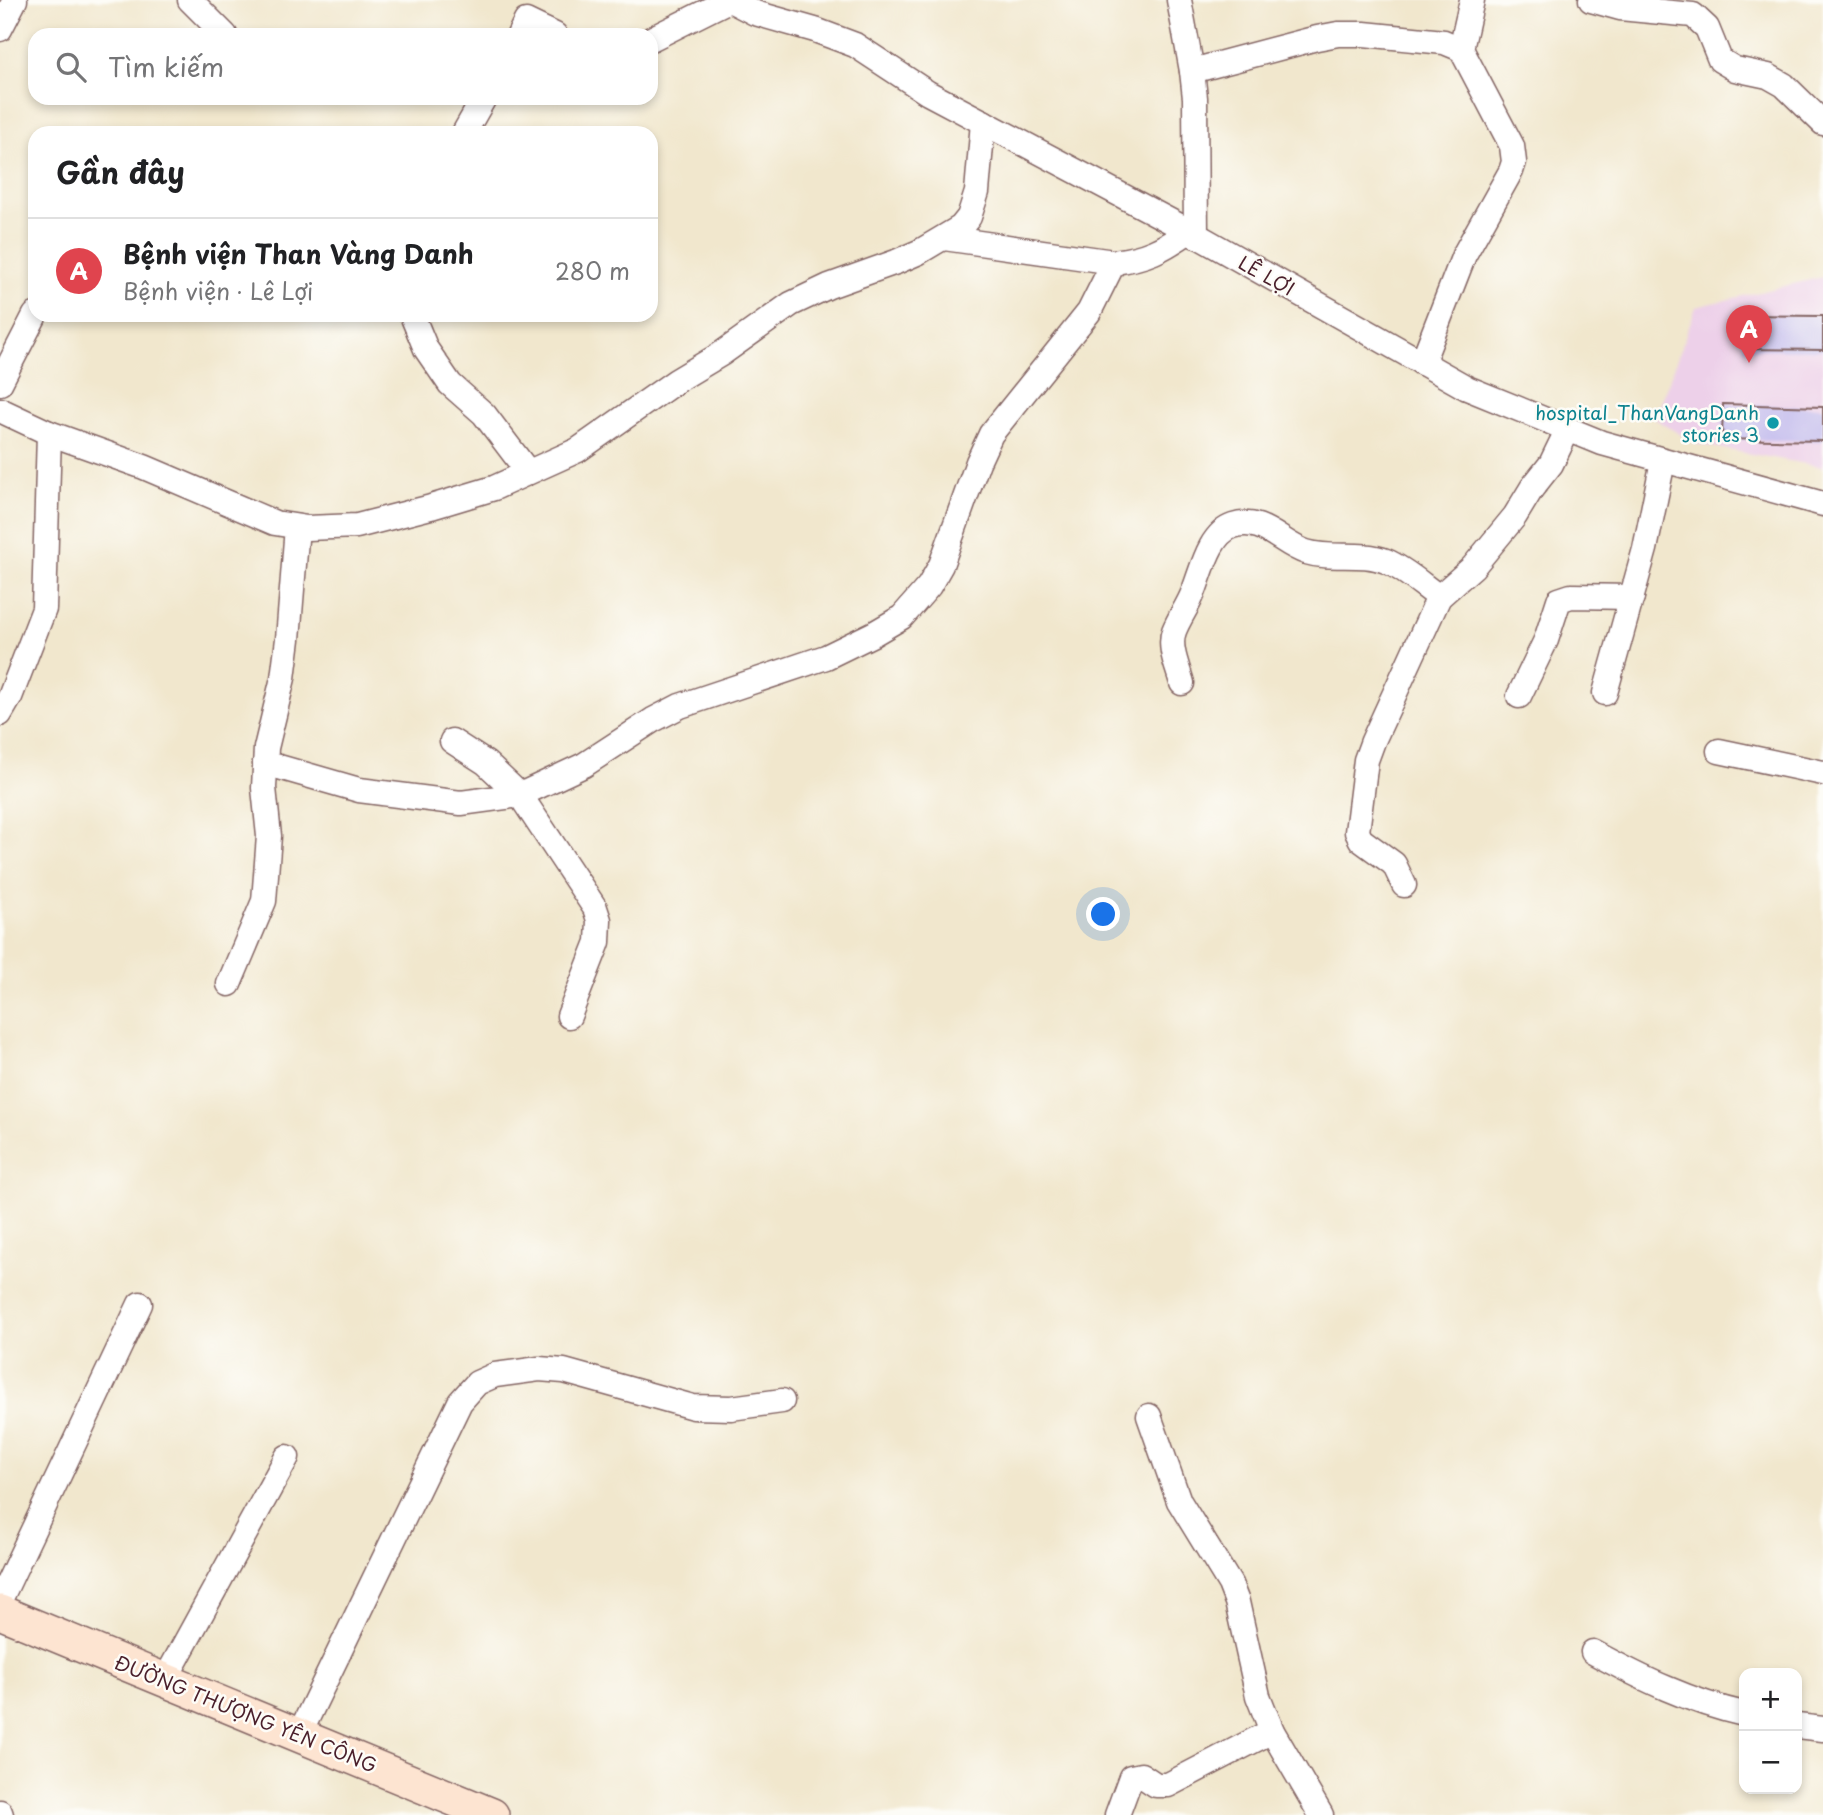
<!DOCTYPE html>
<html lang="vi">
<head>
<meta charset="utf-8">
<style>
  body { margin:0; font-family:"Playpen Sans",sans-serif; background:#f6f6f6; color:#202124 }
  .controls { position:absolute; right:21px; bottom:21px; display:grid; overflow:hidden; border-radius:14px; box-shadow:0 4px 10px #0003 }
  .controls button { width:63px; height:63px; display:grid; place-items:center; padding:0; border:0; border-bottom:2px solid #e0e0e0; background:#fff; color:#202124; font:35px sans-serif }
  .you { position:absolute; left:1104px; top:915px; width:24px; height:24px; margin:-18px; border:5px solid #fff; border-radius:50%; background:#1a73e8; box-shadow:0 0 0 10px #1a73e833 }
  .badge { display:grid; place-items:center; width:46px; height:46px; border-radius:50%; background:#db2777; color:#fff; font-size:23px; font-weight:700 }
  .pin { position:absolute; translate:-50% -58px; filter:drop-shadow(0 2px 4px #0008) }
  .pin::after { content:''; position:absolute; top:37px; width:24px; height:21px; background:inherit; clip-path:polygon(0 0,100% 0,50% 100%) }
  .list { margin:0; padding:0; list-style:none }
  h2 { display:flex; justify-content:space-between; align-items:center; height:91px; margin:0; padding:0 28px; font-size:30px }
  h2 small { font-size:23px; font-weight:400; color:#757577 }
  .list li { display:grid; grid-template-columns:46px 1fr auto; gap:21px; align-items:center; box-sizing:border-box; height:105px; padding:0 28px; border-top:2px solid #e0e0e0 }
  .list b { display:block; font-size:26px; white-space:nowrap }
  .list p { margin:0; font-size:23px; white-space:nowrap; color:#757577 }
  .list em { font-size:23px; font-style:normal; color:#757577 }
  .icon { flex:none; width:38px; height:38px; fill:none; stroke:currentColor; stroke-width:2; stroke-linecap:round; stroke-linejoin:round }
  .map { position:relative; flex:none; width:1823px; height:1815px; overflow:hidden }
  .search { position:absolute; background:#fff; box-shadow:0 4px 10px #0003; left:28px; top:28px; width:630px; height:77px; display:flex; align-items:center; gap:18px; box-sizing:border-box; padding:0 24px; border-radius:21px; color:#757577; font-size:26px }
  .panel { position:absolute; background:#fff; box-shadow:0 4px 10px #0003; left:28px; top:126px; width:630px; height:196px; border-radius:21px }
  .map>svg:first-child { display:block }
  .built { fill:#edd0e9 }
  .building { fill:#c3bbed }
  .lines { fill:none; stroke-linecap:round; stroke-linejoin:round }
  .minor-casing { stroke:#846564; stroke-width:27 }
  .secondary-casing { stroke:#846564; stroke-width:36 }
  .minor { stroke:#fff; stroke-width:24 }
  .secondary { stroke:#fde4d1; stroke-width:33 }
  .culture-dot { fill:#0f9aa8; stroke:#fdfcf7; stroke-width:2.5 }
  .labels { text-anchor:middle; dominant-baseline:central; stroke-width:5; stroke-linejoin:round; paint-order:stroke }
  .street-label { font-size:19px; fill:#4a1f2b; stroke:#fdfcf7 }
  .culture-label { font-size:19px; fill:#0d838f; stroke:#fdfcf7; text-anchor:end }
</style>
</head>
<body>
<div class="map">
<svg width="1823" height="1815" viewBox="0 0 1823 1815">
  <rect width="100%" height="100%" fill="#fdfcf7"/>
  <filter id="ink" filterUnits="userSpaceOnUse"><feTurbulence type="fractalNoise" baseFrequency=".0143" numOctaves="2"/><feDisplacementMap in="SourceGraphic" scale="14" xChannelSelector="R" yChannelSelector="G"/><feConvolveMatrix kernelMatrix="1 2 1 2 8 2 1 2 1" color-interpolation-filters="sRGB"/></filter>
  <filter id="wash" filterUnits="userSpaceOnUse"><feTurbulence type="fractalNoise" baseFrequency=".00686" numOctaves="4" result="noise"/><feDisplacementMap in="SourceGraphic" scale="28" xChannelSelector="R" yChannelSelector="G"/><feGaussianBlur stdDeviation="1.57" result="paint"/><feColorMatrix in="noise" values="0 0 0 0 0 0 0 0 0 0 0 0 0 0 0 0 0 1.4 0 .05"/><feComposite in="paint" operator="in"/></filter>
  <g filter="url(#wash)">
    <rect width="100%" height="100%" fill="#f1e7cd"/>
    <!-- built -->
    <polygon class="built" points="1823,277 1823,467 1696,444 1655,419 1696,307"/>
    <g id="blocks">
      <!-- building -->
      <g class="building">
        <polygon points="1738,315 1823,316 1823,350 1744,349"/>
        <polygon points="1723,404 1823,407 1823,441 1722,439"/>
      </g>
    </g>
  </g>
  <g filter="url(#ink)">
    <use href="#blocks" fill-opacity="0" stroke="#846564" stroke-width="2"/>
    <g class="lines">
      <defs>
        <g id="minor">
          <polyline points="190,0 225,35"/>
          <polyline points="730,0 755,13 815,30 855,45 928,93 1189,231 1467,388 1602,443 1823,504"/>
          <polyline points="1179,0 1192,71 1195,98 1196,236"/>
          <polyline points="1591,0 1620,8 1693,15 1707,28 1720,60 1735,69 1768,76 1784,85 1823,123"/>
          <polyline points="0,29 15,0"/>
          <polyline points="519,35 526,21 555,35"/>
          <polyline points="651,39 729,0"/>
          <polyline points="1461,49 1472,0"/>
          <polyline points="1192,71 1317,38 1338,34 1364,34 1444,42 1461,49 1512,146 1514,162 1511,171 1464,255 1422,363"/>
          <polyline points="464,133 484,98"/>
          <path d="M 944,238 L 1114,262 C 1146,258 1162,250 1189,231"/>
          <polyline points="412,315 426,349 450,384 484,414 528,472"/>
          <polyline points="0,383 35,315"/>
          <polyline points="0,410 49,433 144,467 275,523 307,528 357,526 431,507 494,488 578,450 676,381 721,354 791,304 829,286 896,262 919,252 961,227 969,217 977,192 983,122"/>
          <path d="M 1182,683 C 1178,668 1168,647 1174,631 C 1179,618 1188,606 1193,593 C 1202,571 1209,534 1233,526 C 1262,516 1281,544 1306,552 C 1332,560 1361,551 1386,561 C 1405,569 1422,585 1439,597"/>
          <polyline points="1605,693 1645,549 1663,461"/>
          <polyline points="1519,696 1546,640 1559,600 1571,596 1632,597"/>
          <polyline points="0,714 10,697 44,609 49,433"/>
          <polyline points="452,741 486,763 520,795 595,908 599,920 598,942 569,1016"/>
          <polyline points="1719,751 1823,773"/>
          <polyline points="265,763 359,790 461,803 520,795 584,765 653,720 680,706 826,657 873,634 902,617 929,586 941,565 978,462 991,434 1089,312 1114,262"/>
          <polyline points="1404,885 1394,864 1361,840 1357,832 1366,760 1373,741 1439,597 1473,567 1515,516 1532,488 1551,464 1568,429"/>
          <polyline points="229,984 264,901 269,836 264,788 266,748 283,678 288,639 297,527"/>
          <polyline points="1149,1416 1179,1501 1230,1584 1237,1602 1258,1696 1272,1731 1321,1815"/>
          <polyline points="0,1600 140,1304"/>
          <path d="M 1593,1652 C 1641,1678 1690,1702 1744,1714"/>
          <polyline points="165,1680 287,1457"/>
          <polyline points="1797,1726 1823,1729"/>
          <polyline points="299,1735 460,1402 477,1383 495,1375 539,1369 564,1371 693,1407 731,1408 782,1401"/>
          <polyline points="0,1812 1,1815"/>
          <polyline points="1117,1815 1131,1777 1141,1775 1156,1785 1168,1785 1272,1731"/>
        </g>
        <polyline id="secondary" points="0,1612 492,1815"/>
      </defs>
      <!-- minor casing -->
      <use href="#minor" class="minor-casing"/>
      <!-- secondary casing -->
      <use href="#secondary" class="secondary-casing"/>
      <!-- minor -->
      <use href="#minor" class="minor"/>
      <!-- secondary -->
      <use href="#secondary" class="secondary"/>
    </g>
  </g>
  <!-- markers -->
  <circle class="culture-dot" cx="1773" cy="423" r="7"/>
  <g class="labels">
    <!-- street labels -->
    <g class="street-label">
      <text transform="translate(1267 275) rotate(29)">LÊ LỢI</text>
      <text transform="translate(246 1713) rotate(22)">ĐƯỜNG THƯỢNG YÊN CÔNG</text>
    </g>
    <!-- culture labels -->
    <g class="culture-label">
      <text x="1759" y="412">hospital_ThanVangDanh<tspan x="1759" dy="22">stories 3</tspan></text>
    </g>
  </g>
</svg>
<div class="controls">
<button>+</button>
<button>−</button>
</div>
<div class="you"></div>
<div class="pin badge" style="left:1749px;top:363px;background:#e0444e">A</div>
<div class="search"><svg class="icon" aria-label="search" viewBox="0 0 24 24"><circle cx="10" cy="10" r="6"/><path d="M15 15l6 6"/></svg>Tìm kiếm</div>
<section class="panel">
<h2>Gần đây<small></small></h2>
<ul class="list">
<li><span class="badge" style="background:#e0444e">A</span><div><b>Bệnh viện Than Vàng Danh</b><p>Bệnh viện · Lê Lợi</p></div><em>280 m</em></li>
</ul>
</section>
</div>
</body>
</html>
